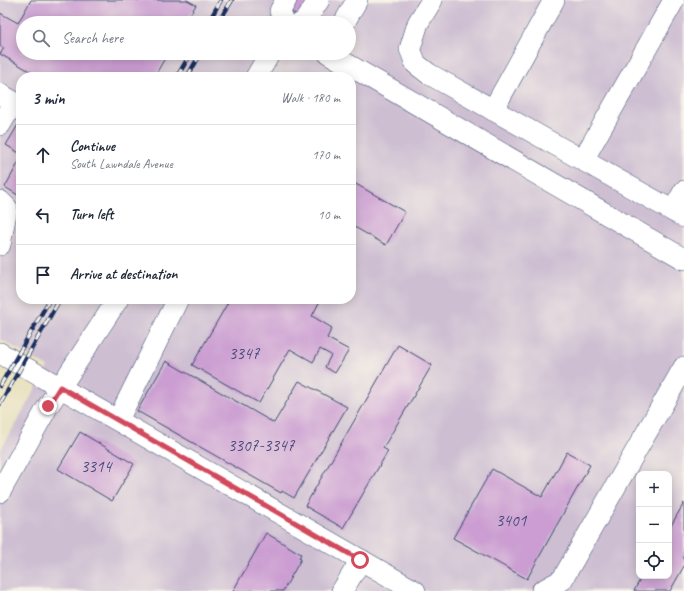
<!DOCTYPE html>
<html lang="en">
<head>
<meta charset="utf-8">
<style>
  body { margin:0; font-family:Caveat,sans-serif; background:#f2f2f3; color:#1f2937 }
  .controls { position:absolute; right:12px; bottom:12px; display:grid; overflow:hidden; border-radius:8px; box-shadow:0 2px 10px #0003 }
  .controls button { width:36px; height:36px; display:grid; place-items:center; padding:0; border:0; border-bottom:1px solid #e0e1e3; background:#fff; color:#1f2937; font:20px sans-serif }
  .stop { position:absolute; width:12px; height:12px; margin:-9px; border:3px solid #d1495b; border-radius:50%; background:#fff }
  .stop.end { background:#d1495b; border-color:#fff; box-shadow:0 1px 4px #0008 }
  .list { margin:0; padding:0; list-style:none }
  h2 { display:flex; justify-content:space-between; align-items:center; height:52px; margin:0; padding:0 16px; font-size:17px }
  h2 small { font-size:13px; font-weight:400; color:#747a83 }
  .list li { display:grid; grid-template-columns:26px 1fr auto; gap:12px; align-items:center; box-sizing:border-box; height:60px; padding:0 16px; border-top:1px solid #e0e1e3 }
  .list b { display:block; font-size:15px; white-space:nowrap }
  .list p { margin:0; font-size:13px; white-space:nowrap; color:#747a83 }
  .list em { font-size:13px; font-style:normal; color:#747a83 }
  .icon { flex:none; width:22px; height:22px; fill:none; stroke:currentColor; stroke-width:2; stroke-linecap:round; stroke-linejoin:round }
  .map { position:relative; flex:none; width:684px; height:591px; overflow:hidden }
  .search { position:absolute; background:#fff; box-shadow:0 2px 10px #0003; left:16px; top:16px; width:340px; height:44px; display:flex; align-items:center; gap:10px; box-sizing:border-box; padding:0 14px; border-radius:22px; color:#747a83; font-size:15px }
  .panel { position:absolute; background:#fff; box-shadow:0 2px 10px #0003; left:16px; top:72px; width:340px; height:232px; border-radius:16px }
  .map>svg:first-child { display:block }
  .industrial { fill:#cdbed2; fill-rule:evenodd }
  .building { fill:#cb9dd2 }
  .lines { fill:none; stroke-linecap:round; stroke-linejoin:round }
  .minor-casing { stroke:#3a4a6d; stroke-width:22 }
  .minor { stroke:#fff; stroke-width:21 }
  .rail-casing { stroke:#1b2f5e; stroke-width:4.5 }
  .rail { stroke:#f7f3e8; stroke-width:3; stroke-dasharray:9; stroke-linecap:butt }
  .route { stroke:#d1495b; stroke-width:5 }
  .labels { text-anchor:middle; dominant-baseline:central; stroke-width:3; stroke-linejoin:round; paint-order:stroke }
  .number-label { font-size:17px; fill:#474a7b }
</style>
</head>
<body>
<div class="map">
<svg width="684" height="591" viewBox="0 0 684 591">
  <rect width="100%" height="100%" fill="#f7f3e8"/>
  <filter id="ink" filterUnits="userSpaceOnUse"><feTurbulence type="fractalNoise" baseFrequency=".025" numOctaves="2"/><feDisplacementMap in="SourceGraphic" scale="8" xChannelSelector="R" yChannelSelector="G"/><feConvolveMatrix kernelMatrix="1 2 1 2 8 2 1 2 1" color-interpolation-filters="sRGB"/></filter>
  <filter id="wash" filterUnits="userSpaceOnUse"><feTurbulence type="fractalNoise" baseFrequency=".012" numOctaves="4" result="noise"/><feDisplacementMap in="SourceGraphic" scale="16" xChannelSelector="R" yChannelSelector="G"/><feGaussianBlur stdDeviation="0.9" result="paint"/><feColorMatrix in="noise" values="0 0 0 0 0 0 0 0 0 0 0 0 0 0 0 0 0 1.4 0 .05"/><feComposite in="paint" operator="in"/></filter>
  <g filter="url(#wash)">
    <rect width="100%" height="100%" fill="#eae3c3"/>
    <!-- industrial -->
    <path class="industrial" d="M 0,0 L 684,0 L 684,591 L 0,591 L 0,451 L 48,367 L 0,339 ZM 23,23 L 349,23 L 349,53 L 23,53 ZM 21,77 L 351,77 L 351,299 L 21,299 ZM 639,474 L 669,474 L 669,576 L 639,576 Z"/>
    <g id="blocks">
      <!-- building -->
      <g class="building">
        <polygon points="31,0 187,0 196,5 185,23 23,23 23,53 168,53 154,77 40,77 0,54 4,48 0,46 0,13 18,23"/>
        <polygon points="297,0 309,0 300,17 290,11"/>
        <polygon points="21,120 21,154 6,145"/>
        <polygon points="21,158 21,197 5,187"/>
        <polygon points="354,183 405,212 386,245 351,225 351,184"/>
        <polygon points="230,299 321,299 312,316 332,328 327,338 349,350 335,373 325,367 331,355 320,349 313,362 290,349 259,403 192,365"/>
        <polygon points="398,345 432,365 383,448 388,451 343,528 305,506"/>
        <polygon points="166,361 274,423 299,381 347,407 294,498 282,491 281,493 137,411"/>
        <polygon points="80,432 134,464 112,501 58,469"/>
        <polygon points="567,452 590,465 527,579 453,538 492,469 542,497"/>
        <polygon points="684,503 684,566 670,591 634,591 642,576 669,576 669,529"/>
        <polygon points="266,533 301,554 299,558 301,559 283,591 233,591"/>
      </g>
    </g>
  </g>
  <g filter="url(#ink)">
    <use href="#blocks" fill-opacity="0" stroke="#3a4a6d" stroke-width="1"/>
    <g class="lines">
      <defs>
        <g id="minor">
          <polyline points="432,0 418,23 410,49 416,64 429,74 684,217"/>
          <polyline points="284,23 280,11 286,0"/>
          <polyline points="301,23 304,22 319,0"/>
          <polyline points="344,23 357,0"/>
          <polyline points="328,53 684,259"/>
          <polyline points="256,77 270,53"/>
          <polyline points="0,94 14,102 0,125"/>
          <polyline points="493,110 554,0"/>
          <polyline points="583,160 674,0"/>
          <polyline points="0,201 7,208 0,245"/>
          <polyline points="673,211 684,191"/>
          <polyline points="0,353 415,591"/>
          <polyline points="118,420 178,299"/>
          <polyline points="0,492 48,406 118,299"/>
          <polyline points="342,591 361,560"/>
          <polyline points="542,591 562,580 684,367"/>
        </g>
      </defs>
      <!-- minor casing -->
      <use href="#minor" class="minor-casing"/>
      <!-- minor -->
      <use href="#minor" class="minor"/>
      <defs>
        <g id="rail">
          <polyline points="208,23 221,0"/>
          <polyline points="218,23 232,0"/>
          <polyline points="177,77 191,53"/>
          <polyline points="187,77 201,53"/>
          <polyline points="0,386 50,299"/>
          <polyline points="0,404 60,299"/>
        </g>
      </defs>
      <!-- rail casing -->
      <use href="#rail" class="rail-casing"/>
      <!-- rail -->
      <use href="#rail" class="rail"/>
    </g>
  </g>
  <g class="lines" filter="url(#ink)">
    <!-- route -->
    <polyline class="route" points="48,406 60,387 360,560"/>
  </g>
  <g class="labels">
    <!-- number labels -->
    <g class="number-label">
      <text x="244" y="353">3347</text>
      <text x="261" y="445">3307-3347</text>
      <text x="96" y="466">3314</text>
      <text x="511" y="520">3401</text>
    </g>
  </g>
</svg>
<div class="controls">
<button>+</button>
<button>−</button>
<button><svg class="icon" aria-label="locate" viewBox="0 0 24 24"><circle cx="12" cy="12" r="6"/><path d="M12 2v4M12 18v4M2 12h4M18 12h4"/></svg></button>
</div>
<div class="stop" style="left:360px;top:560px"></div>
<div class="stop end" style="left:48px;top:406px"></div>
<div class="search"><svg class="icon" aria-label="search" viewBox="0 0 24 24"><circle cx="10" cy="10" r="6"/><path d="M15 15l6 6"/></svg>Search here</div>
<section class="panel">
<h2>3 min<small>Walk · 180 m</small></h2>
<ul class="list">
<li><svg class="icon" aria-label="ahead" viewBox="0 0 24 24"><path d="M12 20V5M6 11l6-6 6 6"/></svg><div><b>Continue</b><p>South Lawndale Avenue</p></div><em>170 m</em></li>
<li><svg class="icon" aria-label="left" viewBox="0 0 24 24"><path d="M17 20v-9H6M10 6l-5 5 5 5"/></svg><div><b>Turn left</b></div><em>10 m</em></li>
<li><svg class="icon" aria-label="arrive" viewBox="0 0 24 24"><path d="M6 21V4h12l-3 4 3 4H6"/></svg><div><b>Arrive at destination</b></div></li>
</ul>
</section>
</div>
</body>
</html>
